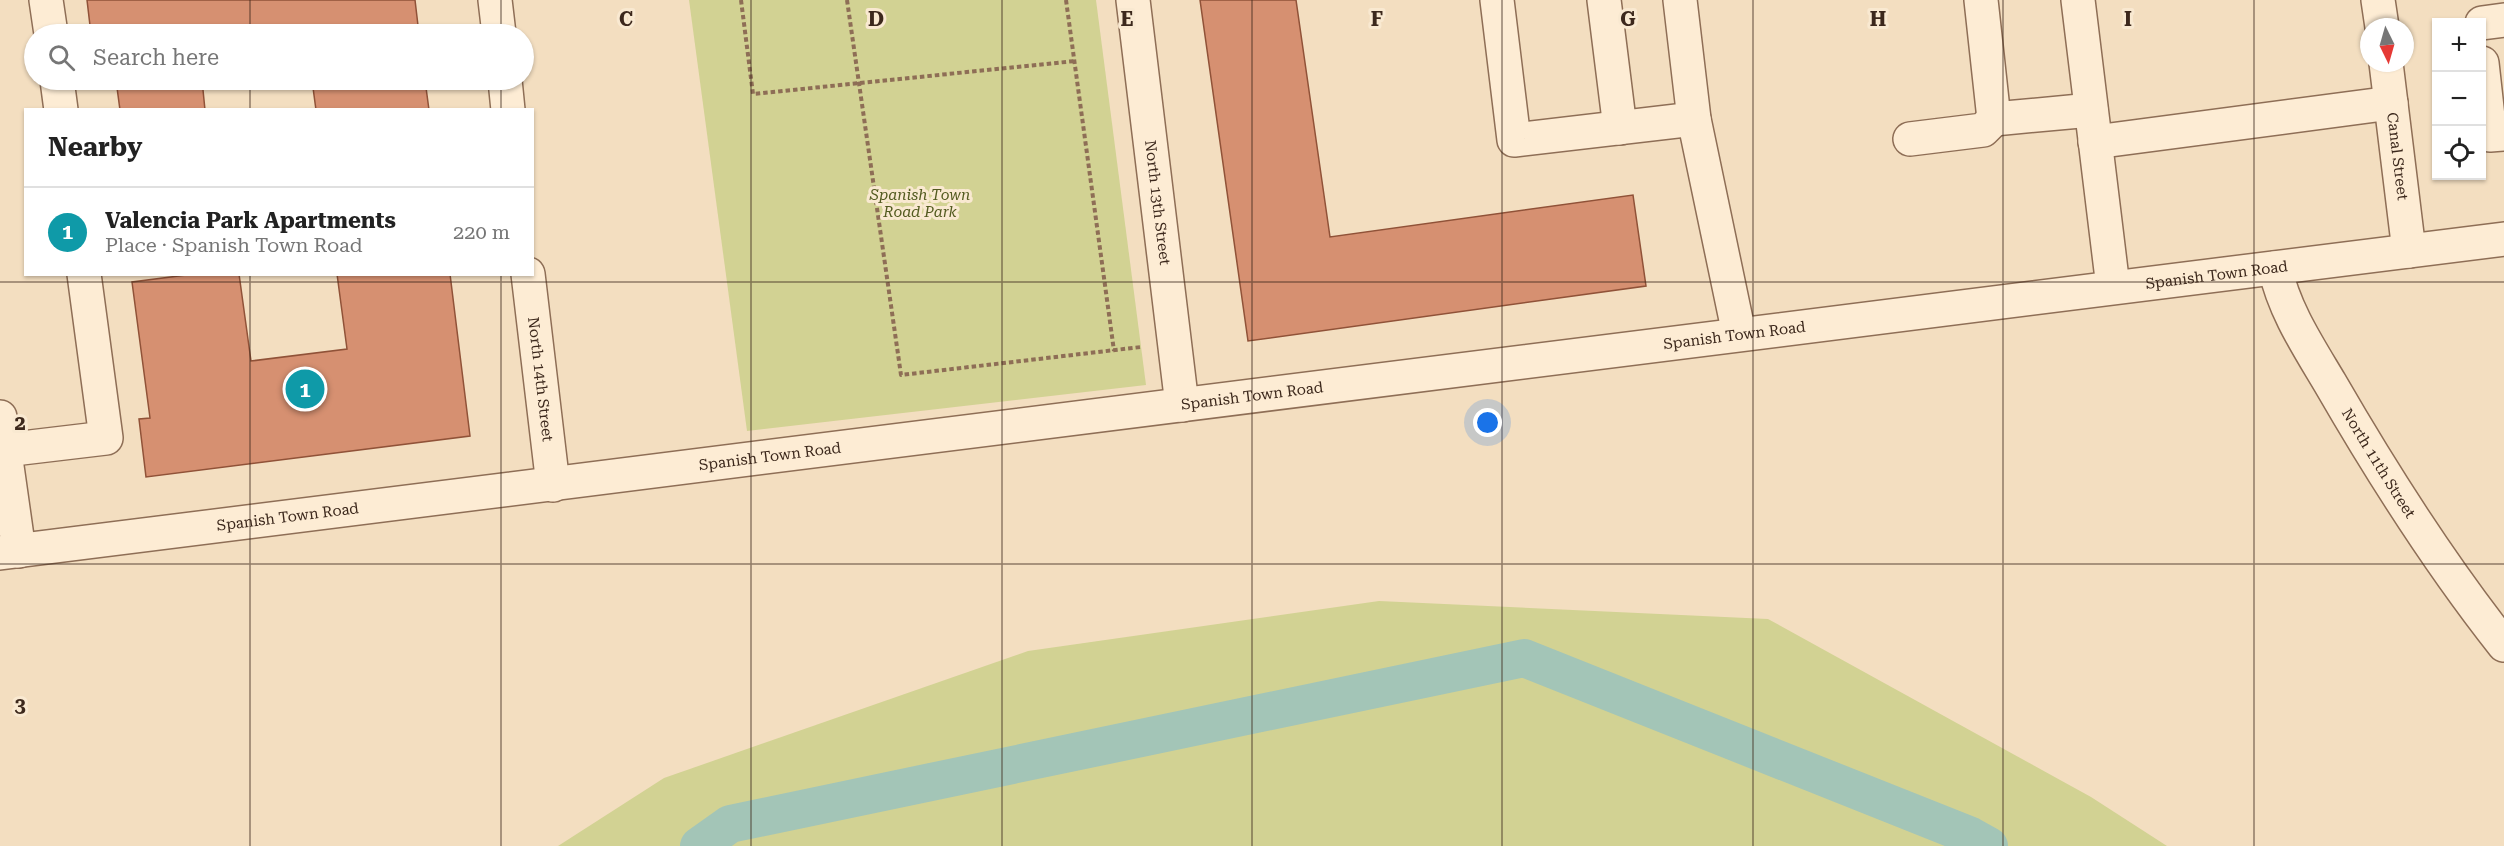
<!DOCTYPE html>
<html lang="en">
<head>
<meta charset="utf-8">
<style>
  body { margin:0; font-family:"Roboto Serif",serif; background:#f6f6f6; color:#222 }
  .controls { position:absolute; right:18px; top:18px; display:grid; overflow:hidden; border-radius:0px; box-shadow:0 2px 4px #0004 }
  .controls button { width:54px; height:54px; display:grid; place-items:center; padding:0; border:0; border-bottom:2px solid #e0e0e0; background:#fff; color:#222; font:30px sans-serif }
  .compass { position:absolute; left:2360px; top:18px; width:54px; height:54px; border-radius:50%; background:#fff; box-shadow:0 2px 4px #0004; rotate:175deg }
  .you { position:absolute; left:1488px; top:423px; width:21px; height:21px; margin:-15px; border:4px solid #fff; border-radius:50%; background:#1a73e8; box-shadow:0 0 0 9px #1a73e833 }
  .badge { display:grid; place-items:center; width:39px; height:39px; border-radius:50%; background:#a51e2e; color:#fff; font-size:20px; font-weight:700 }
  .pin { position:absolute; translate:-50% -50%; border:3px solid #fff; box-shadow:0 2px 6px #0006 }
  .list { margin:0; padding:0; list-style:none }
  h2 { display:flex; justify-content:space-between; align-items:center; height:78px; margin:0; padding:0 24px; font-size:26px }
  h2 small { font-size:20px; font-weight:400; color:#767676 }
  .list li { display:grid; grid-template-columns:39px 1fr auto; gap:18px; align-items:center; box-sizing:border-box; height:90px; padding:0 24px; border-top:2px solid #e0e0e0 }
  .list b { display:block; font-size:22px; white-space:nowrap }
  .list p { margin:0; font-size:20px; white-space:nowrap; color:#767676 }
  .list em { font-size:20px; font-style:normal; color:#767676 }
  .icon { flex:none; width:33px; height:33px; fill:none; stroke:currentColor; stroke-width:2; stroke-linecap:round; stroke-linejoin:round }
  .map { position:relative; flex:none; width:2504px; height:846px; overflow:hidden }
  .search { position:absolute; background:#fff; box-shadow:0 2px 4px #0004; left:24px; top:24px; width:510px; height:66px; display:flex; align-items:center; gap:15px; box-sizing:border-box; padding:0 21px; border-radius:33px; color:#767676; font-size:22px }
  .panel { position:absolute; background:#fff; box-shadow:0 2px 4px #0004; left:24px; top:108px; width:510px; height:168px; border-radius:0px }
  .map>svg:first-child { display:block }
  .green { fill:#d2d293 }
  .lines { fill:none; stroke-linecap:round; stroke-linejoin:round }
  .canal { stroke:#a3c5b7; stroke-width:38 }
  .building { fill:#d69071; stroke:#905238; stroke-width:1.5 }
  .minor-casing { stroke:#8e6e56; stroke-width:36 }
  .path { stroke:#8e6e56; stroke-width:4; stroke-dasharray:4.5 3; stroke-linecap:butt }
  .minor { stroke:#fdecd4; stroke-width:33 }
  .grid { fill:none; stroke:#3c281c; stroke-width:1.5; stroke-opacity:0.55 }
  .labels { text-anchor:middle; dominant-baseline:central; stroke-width:6; stroke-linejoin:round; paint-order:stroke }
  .street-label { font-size:15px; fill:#3c281c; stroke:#f9e9d1 }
  .park-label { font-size:15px; font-style:italic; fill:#535b20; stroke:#f9e9d1 }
  .grid-label { font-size:20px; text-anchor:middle; font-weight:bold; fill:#3c281c; stroke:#f9e9d1; stroke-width:6; stroke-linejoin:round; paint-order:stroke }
</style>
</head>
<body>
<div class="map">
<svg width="2504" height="846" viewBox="0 0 2504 846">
  <rect width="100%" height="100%" fill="#f3dec0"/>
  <!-- green -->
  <g class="green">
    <polygon points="689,0 1096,0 1146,385 747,431"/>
    <polygon points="1379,601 1768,619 2091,797 2167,846 558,846 664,778 1028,651"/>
  </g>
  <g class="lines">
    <!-- canal -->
    <polyline class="canal" points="699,846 730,824 1524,658 1971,836 1989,846"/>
  </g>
  <!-- building -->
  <g class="building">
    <polygon points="87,0 415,0 419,34 91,34"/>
    <polygon points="1200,0 1296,0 1330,237 1633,195 1646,286 1248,341"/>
    <polygon points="116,80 202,80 205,110 120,110"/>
    <polygon points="312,80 425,80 429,110 316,110"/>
    <polygon points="194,274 239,274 251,361 347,349 337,274 450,274 470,436 146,477 139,419 150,418 132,282"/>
  </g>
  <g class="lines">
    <defs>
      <g id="minor">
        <polyline points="46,0 51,34"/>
        <polyline points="495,0 499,34"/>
        <path id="s1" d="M 1133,0 L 1182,405"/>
        <polyline points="1497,0 1514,140 1694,119"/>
        <polyline points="1604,0 1620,128"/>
        <polyline points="1680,0 1694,119 1739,334"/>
        <polyline points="1981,0 1994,119 2091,110"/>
        <polyline points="2078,0 2113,287"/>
        <polyline points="2378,0 2382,27"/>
        <polyline points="2482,23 2504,20"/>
        <path id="s2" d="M 2386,63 L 2409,251"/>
        <polyline points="2482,63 2490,135 2504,134"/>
        <polyline points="57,80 61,110"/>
        <polyline points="505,80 508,110"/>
        <polyline points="1910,139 1983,130 1994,119"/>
        <polyline points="2095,142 2391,103"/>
        <path id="s3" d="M 2275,268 C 2284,310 2308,346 2330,383 C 2382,473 2439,563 2504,645"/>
        <path id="s4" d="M 528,274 L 553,485"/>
        <polyline points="0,417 19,551"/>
        <polyline points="5,450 106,438 84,274"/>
        <path id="s5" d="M 0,553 L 2504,239"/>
      </g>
    </defs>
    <!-- minor casing -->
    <use href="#minor" class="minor-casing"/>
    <!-- path -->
    <g class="path">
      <polyline points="741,0 753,94 1075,61"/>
      <polyline points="847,0 901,375 1141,347"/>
      <polyline points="1066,0 1114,351"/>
    </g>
    <!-- minor -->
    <use href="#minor" class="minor"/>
  </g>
  <!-- grid -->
  <path class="grid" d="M 250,0 L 250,34M 501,0 L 501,34M 751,0 L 751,846M 1002,0 L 1002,846M 1252,0 L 1252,846M 1502,0 L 1502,846M 1753,0 L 1753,846M 2003,0 L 2003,846M 2254,0 L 2254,846M 250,80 L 250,110M 501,80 L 501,110M 250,274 L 250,846M 501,274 L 501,846M 0,282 L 2504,282M 0,564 L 2504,564"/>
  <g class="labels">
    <!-- street labels -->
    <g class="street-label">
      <text stroke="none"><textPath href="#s2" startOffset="94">Canal Street</textPath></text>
      <text stroke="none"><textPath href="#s1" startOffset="204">North 13th Street</textPath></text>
      <text stroke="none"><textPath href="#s5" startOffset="2234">Spanish Town Road</textPath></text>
      <text stroke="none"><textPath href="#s5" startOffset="1748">Spanish Town Road</textPath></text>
      <text stroke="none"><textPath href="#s4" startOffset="106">North 14th Street</textPath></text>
      <text stroke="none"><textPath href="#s5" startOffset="1262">Spanish Town Road</textPath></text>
      <text stroke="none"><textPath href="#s5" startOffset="776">Spanish Town Road</textPath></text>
      <text stroke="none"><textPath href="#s3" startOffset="222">North 11th Street</textPath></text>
      <text stroke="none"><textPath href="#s5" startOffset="290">Spanish Town Road</textPath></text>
    </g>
    <!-- park labels -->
    <g class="park-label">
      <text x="920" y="195">Spanish Town<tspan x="920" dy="17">Road Park</tspan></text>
    </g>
  </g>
  <g class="grid-label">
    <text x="626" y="26">C</text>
    <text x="876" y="26">D</text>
    <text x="1127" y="26">E</text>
    <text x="1377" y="26">F</text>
    <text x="1628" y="26">G</text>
    <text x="1878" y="26">H</text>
    <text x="2128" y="26">I</text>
    <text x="20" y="430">2</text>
    <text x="20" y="712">3</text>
  </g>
</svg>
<div class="controls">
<button>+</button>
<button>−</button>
<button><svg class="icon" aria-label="locate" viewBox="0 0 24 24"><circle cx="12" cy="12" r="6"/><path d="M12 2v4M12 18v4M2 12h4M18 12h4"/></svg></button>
</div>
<svg class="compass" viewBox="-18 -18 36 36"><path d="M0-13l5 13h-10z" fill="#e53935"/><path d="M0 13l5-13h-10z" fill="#767676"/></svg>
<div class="you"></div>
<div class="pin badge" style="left:305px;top:389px;background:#0f9aa8">1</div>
<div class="search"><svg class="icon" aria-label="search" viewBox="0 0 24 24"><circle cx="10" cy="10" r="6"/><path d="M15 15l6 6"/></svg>Search here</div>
<section class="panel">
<h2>Nearby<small></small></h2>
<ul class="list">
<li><span class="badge" style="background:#0f9aa8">1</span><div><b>Valencia Park Apartments</b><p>Place · Spanish Town Road</p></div><em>220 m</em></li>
</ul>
</section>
</div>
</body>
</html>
